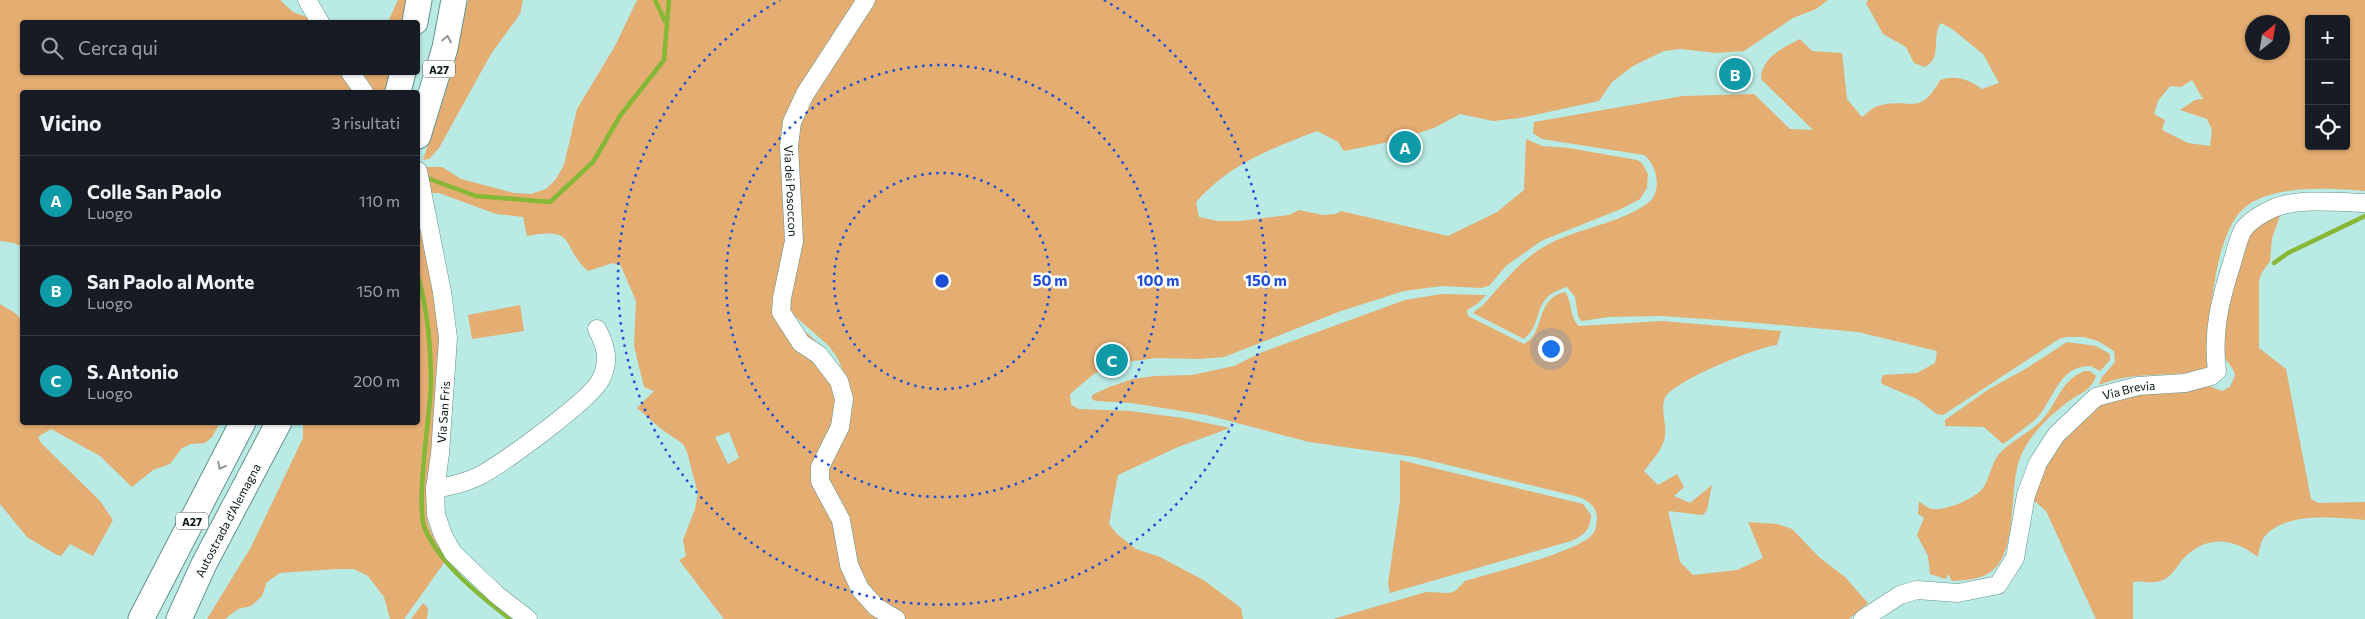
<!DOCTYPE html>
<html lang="it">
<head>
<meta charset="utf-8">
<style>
  body { margin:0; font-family:Commissioner,sans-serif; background:#242831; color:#f1f3f6 }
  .controls { position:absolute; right:15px; top:15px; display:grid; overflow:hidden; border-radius:5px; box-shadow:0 1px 4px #0004 }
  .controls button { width:45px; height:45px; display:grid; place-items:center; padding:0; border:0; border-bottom:1px solid #363941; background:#171b24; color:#f1f3f6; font:25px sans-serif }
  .compass { position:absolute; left:2245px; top:15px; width:45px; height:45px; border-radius:50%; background:#171b24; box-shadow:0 1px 4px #0004; rotate:30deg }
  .you { position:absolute; left:1550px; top:348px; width:18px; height:18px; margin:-12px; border:4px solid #fff; border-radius:50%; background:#1a73e8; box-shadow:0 0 0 8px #1a73e833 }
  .badge { display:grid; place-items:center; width:32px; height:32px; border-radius:50%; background:#1a73e8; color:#fff; font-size:16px; font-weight:700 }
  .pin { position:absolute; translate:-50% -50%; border:2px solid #fff; box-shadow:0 1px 5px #0006 }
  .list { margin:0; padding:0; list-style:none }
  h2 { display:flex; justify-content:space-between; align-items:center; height:65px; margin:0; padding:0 20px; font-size:21px }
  h2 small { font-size:16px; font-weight:400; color:#9ea1a6 }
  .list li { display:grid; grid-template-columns:32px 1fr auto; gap:15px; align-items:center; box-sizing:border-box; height:90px; padding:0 20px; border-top:1px solid #363941 }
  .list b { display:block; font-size:19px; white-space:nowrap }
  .list p { margin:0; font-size:16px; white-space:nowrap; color:#9ea1a6 }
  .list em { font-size:16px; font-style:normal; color:#9ea1a6 }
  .icon { flex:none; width:28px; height:28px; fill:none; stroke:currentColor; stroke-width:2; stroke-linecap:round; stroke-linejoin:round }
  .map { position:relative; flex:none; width:2365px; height:619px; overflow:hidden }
  .search { position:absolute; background:#171b24; box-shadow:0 1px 4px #0004; left:20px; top:20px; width:400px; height:55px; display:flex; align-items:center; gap:12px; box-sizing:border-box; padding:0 18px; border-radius:5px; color:#9ea1a6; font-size:19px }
  .panel { position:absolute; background:#171b24; box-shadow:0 1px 4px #0004; left:20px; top:90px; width:400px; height:335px; border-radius:5px }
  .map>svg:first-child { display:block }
  .green { fill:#e4ad71; fill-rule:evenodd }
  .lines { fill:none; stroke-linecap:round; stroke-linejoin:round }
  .stream { stroke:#86b736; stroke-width:4.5 }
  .minor-casing { stroke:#64928e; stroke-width:19 }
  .highway-casing { stroke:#64928e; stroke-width:27 }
  .minor { stroke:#fff; stroke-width:18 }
  .highway { stroke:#fff; stroke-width:25 }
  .oneway { stroke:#8e9796 }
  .ring { fill:none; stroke:#1d4ed8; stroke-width:2.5; stroke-dasharray:2.5 5 }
  .labels { text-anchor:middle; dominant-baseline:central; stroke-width:5; stroke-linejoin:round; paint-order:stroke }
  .shield { fill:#fff; stroke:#505d5c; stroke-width:1 }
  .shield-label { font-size:11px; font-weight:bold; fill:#051716 }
  .street-label { font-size:12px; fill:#051716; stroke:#fff }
  .centre { fill:#1d4ed8; stroke:#fff; stroke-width:2.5 }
  .ring-label { font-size:15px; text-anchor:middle; font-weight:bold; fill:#1d4ed8; stroke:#fff; stroke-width:5; stroke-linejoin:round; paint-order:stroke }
</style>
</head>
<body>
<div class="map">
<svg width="2365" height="619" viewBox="0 0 2365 619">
  <rect width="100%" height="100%" fill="#b9eae4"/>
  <!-- green -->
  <g class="green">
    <polygon points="0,0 280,0 293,12 320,22 22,22 22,72 348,73 360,92 22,92 22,247 14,243 0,241"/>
    <polygon points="398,0 409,0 405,22 388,22"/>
    <polygon points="468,0 523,0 520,14 491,54 439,148 429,159 423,160 450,78"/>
    <path d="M 637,0 L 1828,0 L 1816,9 L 1793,18 L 1744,51 L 1716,53 L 1681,49 L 1664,51 L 1633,66 L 1612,82 L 1599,101 L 1520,118 L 1493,121 L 1460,114 L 1434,128 L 1394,141 L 1344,151 L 1338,142 L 1317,131 C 1272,148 1228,165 1196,202 L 1199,217 L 1218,221 L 1240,221 L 1289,215 L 1299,210 L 1323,215 L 1336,214 L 1341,211 L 1448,236 L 1497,212 L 1524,190 L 1526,139 L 1542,146 L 1569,148 L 1637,160 L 1642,163 L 1648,174 L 1647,188 L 1640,199 L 1621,209 L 1541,241 L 1506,266 L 1489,286 L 1481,288 L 1442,286 L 1404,291 L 1341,311 L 1224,357 L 1200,359 L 1156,358 L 1126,362 L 1095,373 L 1070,394 L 1071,405 L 1079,409 L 1130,411 L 1183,418 L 1230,428 L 1178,447 L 1118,475 L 1109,524 L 1116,533 L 1136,549 L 1160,557 L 1205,581 L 1241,608 L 1243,619 L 903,619 L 875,601 L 865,592 L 854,569 L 838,508 L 822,475 L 822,461 L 846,404 L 848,387 L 843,371 L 837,357 L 828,345 L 782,305 L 798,221 L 792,221 C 790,235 788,248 785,262 C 782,275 772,293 776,306 C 779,319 798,326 807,333 C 823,346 838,366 841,387 C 845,413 821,436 816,461 C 812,481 826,494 833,510 C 842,535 842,568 858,590 C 867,603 879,611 892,619 L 724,619 L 679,560 L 686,556 L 683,540 L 695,509 L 698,493 L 687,452 L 683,444 L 660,428 L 637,408 L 654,391 L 644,387 L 634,346 L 636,301 L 621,266 L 613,263 L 588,271 C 560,247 579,226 527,236 L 523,217 L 496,214 L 439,193 L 426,193 L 421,170 L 427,167 L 442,167 L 461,179 L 514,193 L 531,194 L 546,189 L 556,179 L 564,165 L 577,109 L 615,46 ZM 729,432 L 739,458 L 728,464 L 715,437 Z"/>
    <path d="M 1868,0 L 2365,0 L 2365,191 C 2331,188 2270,184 2243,209 C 2213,237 2207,330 2209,370 C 2172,378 2134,370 2099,385 L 2102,377 L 2115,362 L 2114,351 L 2098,341 L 2084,337 L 2066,337 L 2059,339 L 1943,415 L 1937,414 L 1917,399 L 1882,384 L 1881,381 L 1883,375 L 1917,373 L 1935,363 L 1937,351 L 1858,332 L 1747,322 L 1662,316 L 1609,317 L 1581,321 L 1578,316 L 1575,297 L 1567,287 C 1529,298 1546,321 1524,339 L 1473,313 C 1476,309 1481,308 1484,304 C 1504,282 1522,258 1549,244 C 1579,228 1621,223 1648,203 C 1663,192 1657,164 1644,155 L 1542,139 L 1533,133 L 1534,122 L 1683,96 L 1754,94 L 1790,129 L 1813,130 L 1761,79 C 1761,58 1784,47 1800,39 L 1812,51 L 1842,53 L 1847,99 L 1862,117 C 1867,114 1872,107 1878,106 C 1909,96 1919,119 1940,80 C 1956,75 1968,79 1982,89 L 1999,83 L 1983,54 L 1952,29 L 1941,23 C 1931,35 1943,58 1925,67 L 1914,63 L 1906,47 L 1883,34 L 1866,3 ZM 2309,19 L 2346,19 L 2346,146 L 2309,146 ZM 2252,22 L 2282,22 L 2282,52 L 2252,52 ZM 2192,80 L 2203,99 L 2195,100 L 2180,110 L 2207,119 L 2212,130 L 2210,146 L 2188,143 L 2162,130 L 2165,120 L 2154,114 L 2158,101 L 2170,86 L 2181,87 Z"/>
    <polygon points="357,73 391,73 385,92 370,92"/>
    <path d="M 418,205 L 442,306 L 441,382 L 426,507 C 427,529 434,540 449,556 L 404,619 L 390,619 L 384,597 L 368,576 L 354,569 L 336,569 L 280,573 L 267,582 L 262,596 L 251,606 L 238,609 L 225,619 L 207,619 L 251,547 L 303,438 L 303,423 L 418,422 Z"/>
    <path d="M 2281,213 L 2272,238 L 2270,261 L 2261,274 L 2259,282 L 2259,348 L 2286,369 L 2311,499 L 2318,503 L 2365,502 L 2365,520 C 2336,518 2293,512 2269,532 C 2261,538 2259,549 2258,557 C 2237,540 2211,534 2188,554 C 2178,562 2174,577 2160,581 C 2152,584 2142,580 2133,582 L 2133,619 L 2096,619 L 2046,511 L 2030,497 L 2049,453 L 2099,405 L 2111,399 L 2175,387 L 2209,386 L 2222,391 L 2230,387 L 2235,375 C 2233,366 2224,360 2222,351 C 2215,310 2237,266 2250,228 Z"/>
    <path d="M 1565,292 C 1573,303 1569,317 1579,326 L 1662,321 L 1781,331 L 1777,345 C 1757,347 1673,381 1665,398 C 1660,408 1667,425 1665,436 C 1663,450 1652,460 1644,471 L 1658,485 L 1677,474 L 1684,487 L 1674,496 L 1690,503 L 1712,485 L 1707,510 L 1703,515 L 1668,511 L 1680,562 L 1693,575 L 1737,570 L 1763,558 L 1748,522 L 1777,524 L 1792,529 L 1820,558 L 1845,577 L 1868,603 L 1849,619 L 1333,619 L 1426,592 L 1449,593 L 1455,591 L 1465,581 C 1492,573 1573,553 1591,536 C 1596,531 1596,526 1597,519 C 1597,507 1589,501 1579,497 L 1415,457 L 1309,442 L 1207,415 L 1131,403 L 1096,401 L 1092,399 L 1092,395 L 1109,387 L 1133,379 L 1155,376 L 1192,375 L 1234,366 L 1260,353 L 1405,300 L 1442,294 L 1486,295 L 1477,304 L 1467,310 L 1468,316 L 1524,344 C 1546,333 1534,299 1565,292 Z"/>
    <polygon points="0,304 15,313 22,320 22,422 220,423 212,437 205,443 191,444 182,448 170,464 153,470 132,487 100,456 51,429 38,437 41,443 100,501 113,520 93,556 70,544 61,556 57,555 27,537 0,504"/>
    <polygon points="520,305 524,331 472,339 468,315"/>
    <path d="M 2067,342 L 2096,346 L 2110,354 L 2110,360 L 2100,371 L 2091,366 C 2058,365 2054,401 2035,420 C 2025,428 2014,436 2003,444 L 1984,427 L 1945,426 L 1945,420 L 1989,389 L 2027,368 Z"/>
    <path d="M 2085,371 L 2090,371 L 2096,376 C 2091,391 2080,393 2069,401 C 2049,416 2029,435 2020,458 C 2008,488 2019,555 1989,573 C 1979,580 1964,580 1952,581 L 1948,574 L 1946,579 L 1930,574 L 1928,556 L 1917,535 L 1924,518 L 1918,514 L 1919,501 C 1923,504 1927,508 1932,509 C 1945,511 1975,499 1983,488 C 1990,478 1991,464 1999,454 C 2010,442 2026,434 2038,424 C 2058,406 2058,381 2085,371 Z"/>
    <path d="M 1400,460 L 1583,504 L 1591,515 C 1590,530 1585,535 1571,541 L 1390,593 L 1388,584 L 1400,501 Z"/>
    <polygon points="423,603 428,608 427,619 411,619"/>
  </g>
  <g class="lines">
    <!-- stream -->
    <g class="stream">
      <polyline points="655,0 665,21"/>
      <polyline points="427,178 476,196 550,202 593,162 620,116 664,60 669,0"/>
      <polyline points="2274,263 2288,253 2365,216"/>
      <path d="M 418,277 C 428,311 431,350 431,385 C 430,415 415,507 425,529 C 440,564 480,596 510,619"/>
    </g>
    <defs>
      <g id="minor">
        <polyline points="307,0 320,22"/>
        <path id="s1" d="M 866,0 L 805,94 L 792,122 L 789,146 L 794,241 L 782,298 L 781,312 L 801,343 L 819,355 L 839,381 L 844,399 L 840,427 L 820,467 L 820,481 L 841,520 L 849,565 L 860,589 L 876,607 L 896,619"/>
        <polyline points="350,72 364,92"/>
        <polyline points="418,171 442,292 448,338 440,454 435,489 436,515 443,535 453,553 497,595 528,619"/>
        <path d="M 435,489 C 450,486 465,483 479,476 C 502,464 591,400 601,379 C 610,361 606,346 597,329"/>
        <path id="s2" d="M 1863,619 L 1900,595 L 1917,590 L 1958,593 L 1998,585 L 2015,558 L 2026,495 L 2038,463 L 2056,435 L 2096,397 L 2138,386 L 2185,383 L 2211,376 L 2217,371 C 2212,332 2220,300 2232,263 C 2235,253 2238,239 2243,230 C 2249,221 2264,212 2274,208 C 2297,198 2339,202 2365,203"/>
      </g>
      <g id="highway">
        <polyline points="415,22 419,0"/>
        <polyline points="398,92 403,72"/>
        <polyline points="418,136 445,48 454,0"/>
        <polyline points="141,619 243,422"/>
        <path id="s3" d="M 179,619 L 204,564 L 279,422"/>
      </g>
    </defs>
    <!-- minor casing -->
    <use href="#minor" class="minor-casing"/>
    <!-- highway casing -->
    <use href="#highway" class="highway-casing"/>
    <!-- minor -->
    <use href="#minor" class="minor"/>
    <!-- highway -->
    <use href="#highway" class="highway"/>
  </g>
  <!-- one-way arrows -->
  <defs><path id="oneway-chevron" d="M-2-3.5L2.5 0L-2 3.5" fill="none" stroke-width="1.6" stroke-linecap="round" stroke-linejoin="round" transform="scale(1.25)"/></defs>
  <g class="oneway">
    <use href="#oneway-chevron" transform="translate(447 39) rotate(-79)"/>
    <use href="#oneway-chevron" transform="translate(221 466) rotate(118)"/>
  </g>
  <!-- distance rings -->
  <g class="ring">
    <circle cx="942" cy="281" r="108"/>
    <circle cx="942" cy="281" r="216"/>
    <path d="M1104 0A324 324 0 1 1 780 0"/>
  </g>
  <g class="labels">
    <!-- shield labels -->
    <g class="shield">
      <rect x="423" y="60.5" width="32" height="17" rx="4"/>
      <rect x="176" y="512.5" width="32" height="17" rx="4"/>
    </g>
    <g class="shield-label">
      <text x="439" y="69">A27</text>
      <text x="192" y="521">A27</text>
    </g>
    <!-- street labels -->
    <g class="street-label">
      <text stroke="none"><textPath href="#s1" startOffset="212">Via dei Posoccon</textPath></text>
      <text stroke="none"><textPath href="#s2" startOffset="396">Via Brevia</textPath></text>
      <text transform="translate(443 412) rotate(-86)">Via San Fris</text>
      <text stroke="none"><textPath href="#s3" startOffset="110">Autostrada d'Alemagna</textPath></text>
    </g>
  </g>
  <circle cx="942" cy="281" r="8" class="centre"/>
  <g class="ring-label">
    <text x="1050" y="286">50 m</text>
    <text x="1158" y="286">100 m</text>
    <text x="1266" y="286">150 m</text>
  </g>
</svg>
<div class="controls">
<button>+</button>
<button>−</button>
<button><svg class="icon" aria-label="locate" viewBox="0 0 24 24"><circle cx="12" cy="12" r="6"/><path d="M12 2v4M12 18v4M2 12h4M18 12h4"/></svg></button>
</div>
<svg class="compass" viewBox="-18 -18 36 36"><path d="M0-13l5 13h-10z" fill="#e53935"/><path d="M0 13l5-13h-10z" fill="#9ea1a6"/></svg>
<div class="you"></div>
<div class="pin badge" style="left:1405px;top:147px;background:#0f9aa8">A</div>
<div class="pin badge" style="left:1735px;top:74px;background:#0f9aa8">B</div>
<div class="pin badge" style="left:1112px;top:360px;background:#0f9aa8">C</div>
<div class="search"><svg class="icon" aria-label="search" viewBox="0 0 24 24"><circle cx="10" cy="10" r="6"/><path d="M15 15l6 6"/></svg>Cerca qui</div>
<section class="panel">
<h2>Vicino<small>3 risultati</small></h2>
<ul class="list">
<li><span class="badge" style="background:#0f9aa8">A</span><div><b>Colle San Paolo</b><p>Luogo</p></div><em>110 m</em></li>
<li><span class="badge" style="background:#0f9aa8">B</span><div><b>San Paolo al Monte</b><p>Luogo</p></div><em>150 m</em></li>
<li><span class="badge" style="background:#0f9aa8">C</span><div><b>S. Antonio</b><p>Luogo</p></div><em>200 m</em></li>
</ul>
</section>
</div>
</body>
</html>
